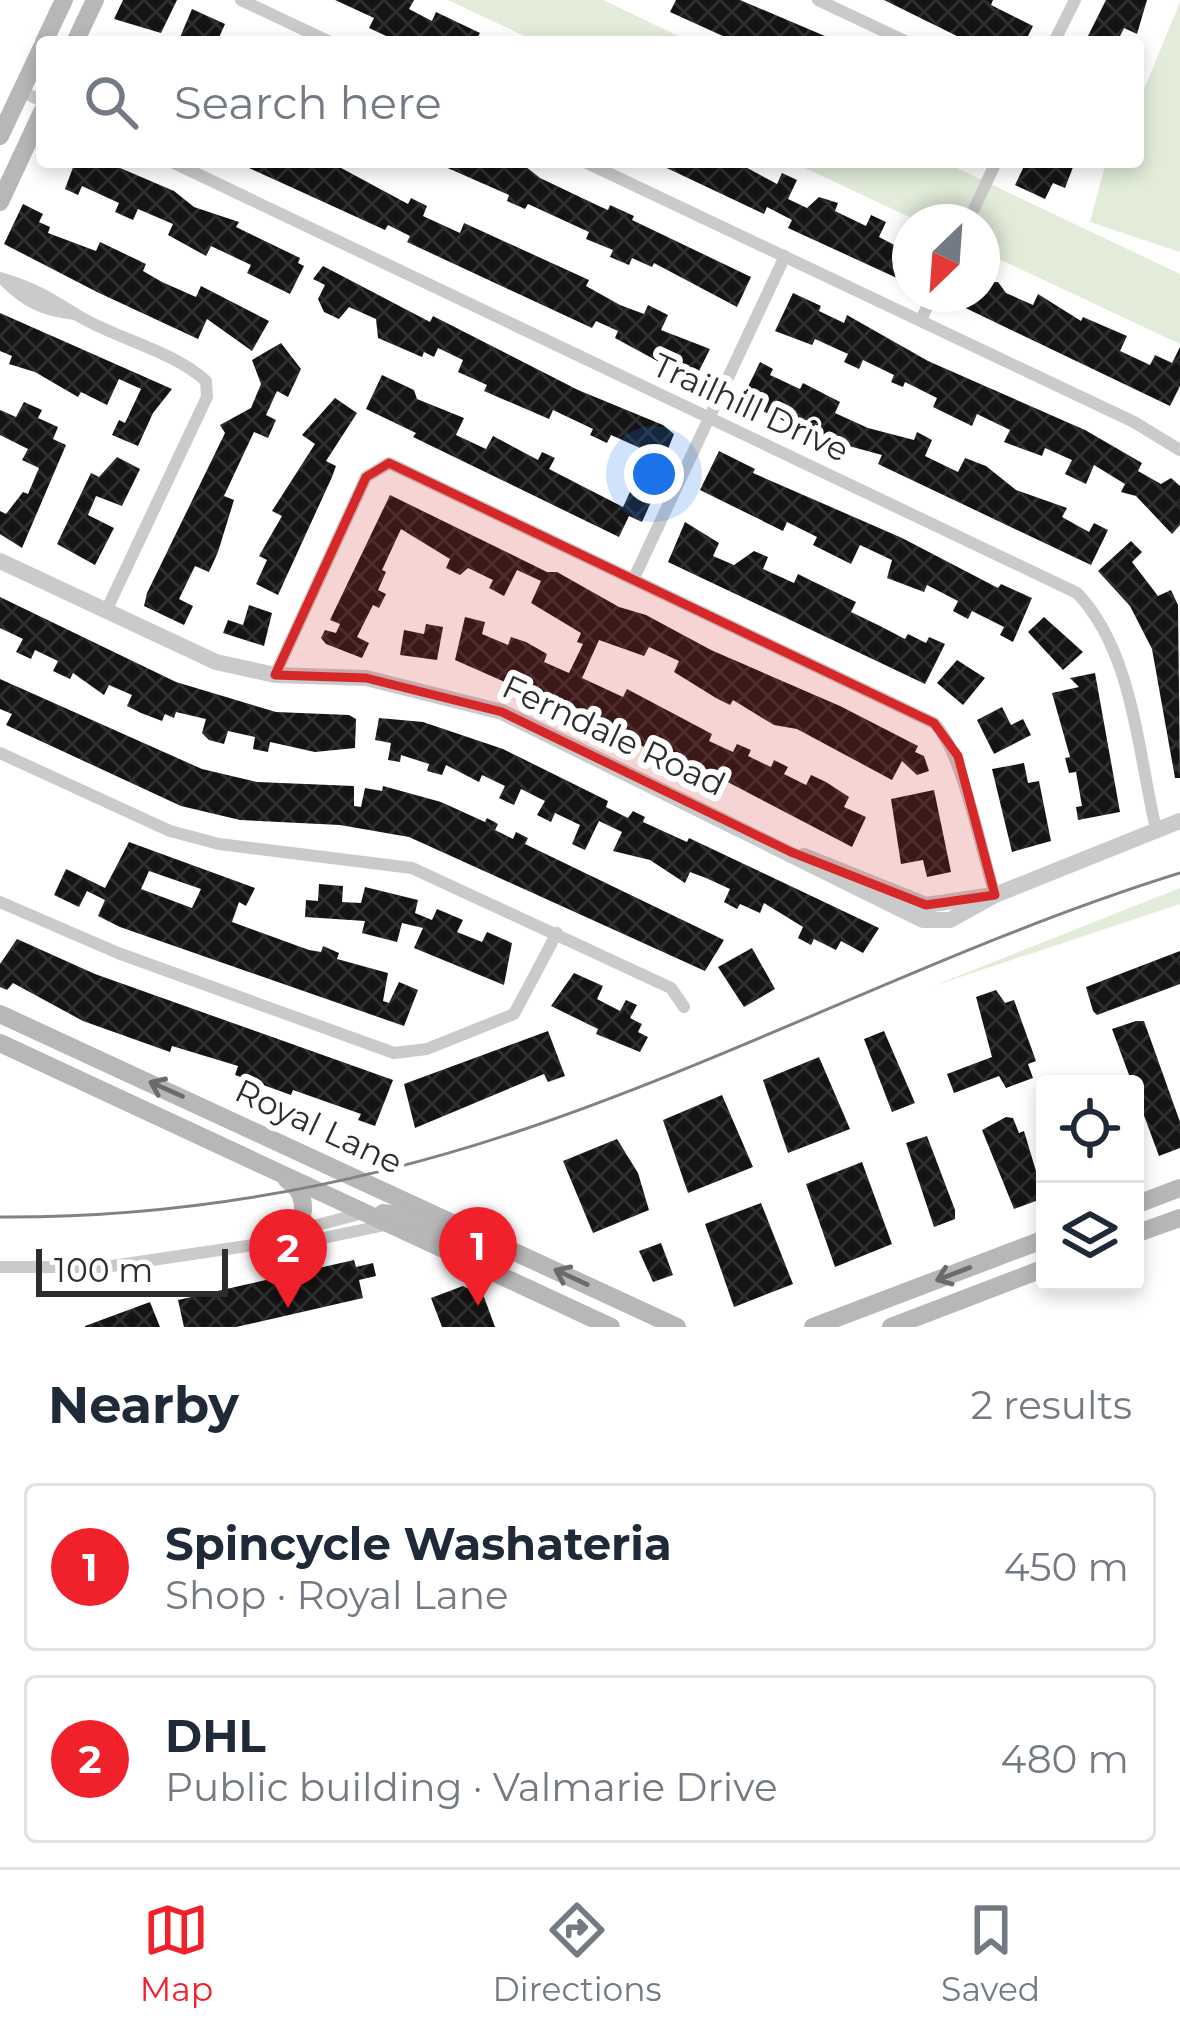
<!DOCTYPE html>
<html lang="en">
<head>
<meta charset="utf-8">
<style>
  body { margin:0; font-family:Montserrat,sans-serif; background:#f6f6f7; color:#1f2937 }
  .controls { position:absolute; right:36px; bottom:36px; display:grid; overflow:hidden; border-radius:12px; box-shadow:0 6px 18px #0003 }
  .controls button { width:108px; height:108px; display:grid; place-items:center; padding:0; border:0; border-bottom:3px solid #e0e1e3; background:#fff; color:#1f2937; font:60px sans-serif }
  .compass { position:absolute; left:892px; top:204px; width:108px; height:108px; border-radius:50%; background:#fff; box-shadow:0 6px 18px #0003; rotate:205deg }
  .scale { position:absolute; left:36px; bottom:30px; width:192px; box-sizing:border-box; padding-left:12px; border:6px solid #2d2d2d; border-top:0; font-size:33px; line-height:42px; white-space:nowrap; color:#2d2d2d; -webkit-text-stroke:9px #fff; paint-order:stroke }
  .you { position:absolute; left:654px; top:474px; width:42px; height:42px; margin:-30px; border:9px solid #fff; border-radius:50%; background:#1a73e8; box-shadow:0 0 0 18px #1a73e833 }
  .badge { display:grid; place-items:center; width:78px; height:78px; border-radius:50%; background:#f1212b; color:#fff; font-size:39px; font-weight:700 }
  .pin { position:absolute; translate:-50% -99px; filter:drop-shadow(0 3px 6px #0008) }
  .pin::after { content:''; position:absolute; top:63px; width:42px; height:36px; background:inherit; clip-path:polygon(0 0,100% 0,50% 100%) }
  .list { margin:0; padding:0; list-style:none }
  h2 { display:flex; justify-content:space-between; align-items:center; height:156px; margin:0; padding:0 48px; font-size:51px }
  h2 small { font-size:39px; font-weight:400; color:#747a83 }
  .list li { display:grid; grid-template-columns:78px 1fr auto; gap:36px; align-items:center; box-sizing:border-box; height:168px; margin:0 24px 24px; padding:0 24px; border:3px solid #e0e1e3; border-radius:12px }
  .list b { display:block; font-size:45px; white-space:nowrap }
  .list p { margin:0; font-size:39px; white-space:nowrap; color:#747a83 }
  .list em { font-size:39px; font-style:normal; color:#747a83 }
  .icon { flex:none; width:66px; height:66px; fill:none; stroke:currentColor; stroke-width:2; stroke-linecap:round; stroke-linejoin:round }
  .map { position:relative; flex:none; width:1180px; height:1327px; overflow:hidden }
  .search { position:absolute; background:#fff; box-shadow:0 6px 18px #0003; left:36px; right:36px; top:36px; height:132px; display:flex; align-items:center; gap:30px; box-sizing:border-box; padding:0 42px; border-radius:12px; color:#747a83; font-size:45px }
  .sheet { height:540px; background:#fff }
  nav { display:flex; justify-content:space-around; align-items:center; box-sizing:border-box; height:168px; border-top:3px solid #e0e1e3; background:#fff; font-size:33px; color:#747a83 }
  nav a { display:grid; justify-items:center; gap:6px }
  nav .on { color:#f1212b }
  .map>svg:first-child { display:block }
  .green { fill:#e2ecd9 }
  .building { fill:url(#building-cross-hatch); fill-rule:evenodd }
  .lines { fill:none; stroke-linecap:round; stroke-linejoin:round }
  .minor { stroke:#cacaca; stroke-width:12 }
  .tertiary { stroke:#cacaca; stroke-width:16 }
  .secondary { stroke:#b7b7b7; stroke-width:18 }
  .tram { stroke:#828282; stroke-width:3 }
  .oneway { stroke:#6b6b6b }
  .marked { fill:#d62828; fill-opacity:0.2; stroke:#d62828; stroke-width:9; stroke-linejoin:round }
  .labels { text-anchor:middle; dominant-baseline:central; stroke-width:12; stroke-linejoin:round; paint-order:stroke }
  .street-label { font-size:33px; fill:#2d2d2d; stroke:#fff }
</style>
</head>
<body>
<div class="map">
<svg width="1180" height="1327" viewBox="0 0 1180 1327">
  <defs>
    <pattern id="building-cross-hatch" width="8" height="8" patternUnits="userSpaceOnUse" patternTransform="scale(3)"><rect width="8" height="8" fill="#141414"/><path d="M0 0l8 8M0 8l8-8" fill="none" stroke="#2e2e2e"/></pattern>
  </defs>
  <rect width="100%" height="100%" fill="#fff"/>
  <!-- green -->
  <g class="green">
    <polygon points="448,0 603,0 691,42 537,42"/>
    <polygon points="1180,2 1180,252 1090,222 1106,162 1138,162 1138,104"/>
    <polygon points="792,162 944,162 1180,274 1180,344 982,251 982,222 920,222"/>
    <polygon points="1180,888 1180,904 933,986"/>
  </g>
  <!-- building -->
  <g class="building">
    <polygon points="123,0 177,0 161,33 114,19"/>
    <polygon points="335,0 414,0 409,9 432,21 436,12 480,33 475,42 399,42 369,28 374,18"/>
    <polygon points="676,0 740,0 839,42 736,42 670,12"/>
    <polygon points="884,0 993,0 991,5 1033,26 1025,42 969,42"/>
    <polygon points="1106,0 1147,0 1137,34 1124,28 1117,42 1085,42"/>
    <polygon points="192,9 225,24 217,42 178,42"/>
    <polygon points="75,162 106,162 174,191 194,207 239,222 236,227 300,258 298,263 304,266 290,294 247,273 251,265 211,246 206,256 168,235 173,224 138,209 133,220 115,212 119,203 82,186 78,195 65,189"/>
    <polygon points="236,162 330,162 408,204 411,198 427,206 423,216 460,233 464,223 589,280 586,286 620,305 644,314 648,305 668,315 661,330 710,349 694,381 615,338 618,331 596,321 592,328 407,242 410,236 388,225 385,230"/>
    <polygon points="434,162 520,162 540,178 601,207 608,210 610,205 634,216 632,220 751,277 737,307 654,263 652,267 632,258 629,265 610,257 613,250 586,239 589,232 528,204 525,209 507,201 509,195"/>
    <polygon points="654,162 736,162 777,184 782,173 797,180 788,199 807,208 819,197 838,203 835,211 866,226 871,215 886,222 879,237 910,253 910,284 788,228 792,220 767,207 764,214"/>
    <polygon points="1026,162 1075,162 1065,188 1053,183 1045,199 1015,185"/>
    <polygon points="23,204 43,214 39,222 50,227 48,233 96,251 100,242 146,264 143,271 162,282 196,297 201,286 269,321 252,351 207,319 198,339 97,292 4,244"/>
    <polygon points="323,266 430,322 433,316 578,390 663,425 674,434 659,471 643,464 649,452 611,435 607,443 590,435 593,429 553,410 549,419 484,391 487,385 458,372 463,360 438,348 434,357 424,352 422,357 378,338 376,319 349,307 339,319 324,312 318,299 325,285 313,279"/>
    <polygon points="998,282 1006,293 1033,305 1038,294 1081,321 1083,317 1127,336 1120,351 1150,365 1155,355 1172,363 1180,347 1180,386 1170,406 953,302 957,294 982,294 982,283"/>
    <polygon points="793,293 821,306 819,311 844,323 847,315 928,361 1085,430 1142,463 1138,471 1161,484 1171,478 1180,486 1180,525 1172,534 1136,496 1121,492 1125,484 1094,465 1086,484 1065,474 1072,460 1045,448 1042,456 1004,442 1010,430 977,414 972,426 933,407 937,398 905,382 903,387 891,382 894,375 863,360 859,369 844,362 848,354 815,339 812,345 775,331"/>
    <polygon points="0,313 172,389 153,413 138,446 112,435 119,420 125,423 141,389 119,379 107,405 81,392 78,397 35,372 9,364 12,356 0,351"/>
    <polygon points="281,343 301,369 288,397 277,391 266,415 276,420 268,438 254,432 238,466 224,496 234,500 218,552 209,572 195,566 179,599 193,606 184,625 144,606 147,593 225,433 220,425 251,408 261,384 252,360"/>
    <polygon points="760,362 773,369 770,375 800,389 803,383 840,402 835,413 868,428 914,440 917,432 932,440 925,456 958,472 965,458 986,466 1016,490 1067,508 1062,517 1089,532 1094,523 1108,530 1091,565 878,464 882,455 823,439 741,401"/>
    <polygon points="382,375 414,390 417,399 464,418 456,435 486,449 493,436 538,460 542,452 555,458 549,469 623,507 630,492 651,502 642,522 629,516 619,537 413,437 416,433 366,409"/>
    <polygon points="335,398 357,413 326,461 336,466 332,477 278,595 256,584 267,560 259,556 282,516 272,511 315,444 302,435"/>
    <polygon points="24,402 42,410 38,418 58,427 53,439 66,445 22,548 0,534 0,511 6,514 23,492 28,494 39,468 22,460 28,449 0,435 0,410 16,417"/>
    <polygon points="719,451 755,469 753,473 902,538 998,588 1001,584 1032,598 1013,642 1000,635 1004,627 972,611 968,619 953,611 958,601 927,585 924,592 887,578 892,560 860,545 851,564 813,545 817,537 787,522 783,531 700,490"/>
    <polygon points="117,457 140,469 122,506 96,496 88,515 114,528 95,565 57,544 91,473 99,477"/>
    <polygon points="390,495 547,572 557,572 619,607 646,615 711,650 840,706 918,746 915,752 924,756 929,771 917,775 902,761 892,780 797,729 774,725 733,700 730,705 716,698 674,672 679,661 649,647 644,656 599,640 582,678 623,697 627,689 712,734 709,741 733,752 737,744 751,750 748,756 771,767 774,760 788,767 784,774 806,785 811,775 826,782 849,797 844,807 866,817 852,847 653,743 649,750 573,706 571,711 455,660 465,617 485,622 482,634 508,645 511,637 526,642 547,654 544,662 569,673 583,644 577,642 581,633 531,603 541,581 517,570 504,596 489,588 493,580 468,568 460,575 446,568 450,559 401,529 382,570 386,572 378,590 386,594 379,608 373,605 357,637 369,643 362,658 326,644 321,638 325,630 336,633 340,624 330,620"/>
    <polygon points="685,522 719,543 713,556 734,565 754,551 768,557 763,569 794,583 798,574 812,581 856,602 851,612 880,626 905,639 908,634 926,643 929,637 945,644 925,684 668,562"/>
    <polygon points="1131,541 1142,552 1132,562 1158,596 1171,590 1178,605 1180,778 1175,778 1152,649 1130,606 1098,571"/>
    <polygon points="0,597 176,682 276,712 349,715 356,719 355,748 315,752 270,742 268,752 253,749 255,737 228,731 224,744 209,740 202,733 206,719 176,712 174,718 165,714 162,721 141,713 127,706 132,695 109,685 104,695 73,673 70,679 53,671 58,661 35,650 31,659 16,652 23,639 0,628"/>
    <polygon points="249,605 272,613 264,646 223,633 228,620 243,625"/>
    <polygon points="1044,617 1083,652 1063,670 1028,632"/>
    <polygon points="426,624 443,627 437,660 400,655 404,630 424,634"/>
    <polygon points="957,660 985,678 963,705 937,683"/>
    <polygon points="1095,673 1120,812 1078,820 1076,807 1082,806 1076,772 1069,773 1065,758 1070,757 1052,693 1079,687 1070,678"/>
    <polygon points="0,679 202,769 257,782 354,786 354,806 361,807 365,788 382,791 383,786 441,802 485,822 487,818 498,824 495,830 513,839 516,832 528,838 525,844 724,940 705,971 409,837 340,825 240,820 181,806 6,725 12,714 0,709"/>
    <polygon points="1002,707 1011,725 1023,719 1031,735 994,754 977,720"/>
    <polygon points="379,718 423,722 503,749 608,801 606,807 628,818 633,811 645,817 643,822 687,842 689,838 879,928 863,953 841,941 836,950 814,939 811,945 798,938 803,927 764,903 760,913 740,904 737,909 724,902 730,889 706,878 690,872 685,883 650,860 613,851 622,832 599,821 585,850 572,844 580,825 555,813 551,822 537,815 545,801 521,789 514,805 499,798 505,786 482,775 479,782 446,765 442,775 427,771 429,764 401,755 400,762 388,760 391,743 375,740"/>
    <polygon points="1024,763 1028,783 1039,781 1051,841 1012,852 992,769"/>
    <polygon points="934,790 951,872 927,877 923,860 901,864 891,799"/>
    <path d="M 129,842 L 255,888 L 246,906 L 239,902 L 232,922 L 309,950 L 321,952 L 323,946 L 339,953 L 337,959 L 388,973 L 383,1001 L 389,1003 L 399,982 L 418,990 L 404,1026 L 120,927 L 98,916 L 105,900 L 87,891 L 79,907 L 54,895 L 66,869 L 105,888 ZM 149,871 L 201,889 L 192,908 L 141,889 Z"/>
    <polygon points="319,884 343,886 342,902 361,903 365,887 418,900 415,913 432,920 437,909 463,920 457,932 482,942 487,932 512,943 504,985 414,948 423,928 402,923 397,942 362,933 365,921 305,917 306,900 318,901"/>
    <polygon points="17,939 95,974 393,1080 375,1126 358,1120 361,1114 293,1090 291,1095 235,1075 238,1066 172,1046 170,1052 83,1021 13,983 7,990 0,987 0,964"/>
    <polygon points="752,948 775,989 744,1007 718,967"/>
    <polygon points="1180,951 1180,984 1097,1015 1093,1011 1086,987"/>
    <polygon points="574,973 603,986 597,999 620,1011 626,1000 637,1005 630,1018 642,1024 638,1032 648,1037 640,1052 596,1034 598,1029 551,1006"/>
    <polygon points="996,990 1005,1003 1014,1000 1036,1061 1028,1064 1033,1078 1006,1088 999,1076 954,1093 947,1074 992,1057 976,997"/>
    <polygon points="1136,1021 1144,1021 1180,1122 1180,1148 1159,1156 1112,1029"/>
    <polygon points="548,1031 565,1076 548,1082 544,1074 415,1128 404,1084"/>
    <polygon points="884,1031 915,1103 892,1112 864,1039"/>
    <polygon points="819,1057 850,1129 788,1153 763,1080"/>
    <polygon points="722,1095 753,1167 688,1193 663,1120"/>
    <polygon points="1006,1117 1013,1118 1019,1133 1024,1131 1044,1198 1014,1209 982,1130"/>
    <polygon points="927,1136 955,1210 955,1219 934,1227 906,1143"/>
    <polygon points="617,1139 638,1173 649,1210 593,1233 563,1161"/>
    <polygon points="862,1162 892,1244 835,1267 806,1184"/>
    <polygon points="761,1203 793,1284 734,1307 705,1224"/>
    <polygon points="661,1243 673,1275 653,1282 639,1251"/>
    <polygon points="354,1260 356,1267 373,1263 376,1276 359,1280 363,1298 236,1327 184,1327 178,1300"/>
    <polygon points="463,1286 484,1297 495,1327 442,1327 431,1298"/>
    <polygon points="150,1302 160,1327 85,1327 85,1326"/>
  </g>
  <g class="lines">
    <!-- minor -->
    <g class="minor">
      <polyline points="241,0 330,42"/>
      <polyline points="818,0 907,42"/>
      <polyline points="1054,42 1075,0"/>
      <polyline points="21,91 42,101"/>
      <path d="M 172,162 L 1077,593 C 1133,651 1138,753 1156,829"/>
      <polyline points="585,162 1134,422 1180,450"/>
      <polyline points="968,222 996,162"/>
      <path d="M 0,278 C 32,287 50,298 77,315 C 118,340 170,349 206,381 L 207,397 L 106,611"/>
      <path d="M 4,280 C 25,302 45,311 75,314"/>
      <polyline points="921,320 933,294"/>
      <polyline points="634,578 785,256"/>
      <path d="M 275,675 L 366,477 L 389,463 L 934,723 C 962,750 981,851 995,895"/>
      <polyline points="0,753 170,831 219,844 412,868 671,988 684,1007"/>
      <polyline points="0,902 118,953 394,1053 427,1049 514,1014 557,933"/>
      <polyline points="295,1231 363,1213"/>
      <polyline points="0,1267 105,1267 280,1241 290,1245 390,1224"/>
    </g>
    <!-- tertiary -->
    <g class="tertiary">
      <polyline points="0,561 216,662 275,675 366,678 502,712 923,920 950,920 995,895 1180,821"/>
      <polyline points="804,856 926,905 993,895"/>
    </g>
    <!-- secondary -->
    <g class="secondary">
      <polyline points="44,42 64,0"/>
      <polyline points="75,42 95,0"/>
      <polyline points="0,136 42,47"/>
      <polyline points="0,202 42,112"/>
      <polyline points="0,1014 677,1327"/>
      <polyline points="0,1043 611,1327"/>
      <path d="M 287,1180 C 306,1192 307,1212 296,1230"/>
      <polyline points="1135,1205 1180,1188"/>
      <path d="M 383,1213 C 426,1218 461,1245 504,1251"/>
      <polyline points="1135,1234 1180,1218"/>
      <polyline points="813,1327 1045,1239"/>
      <polyline points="891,1327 1045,1268"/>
    </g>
    <!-- tram -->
    <path class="tram" d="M 0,1217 C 176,1218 352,1187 519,1131 C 743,1056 954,943 1180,873"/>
  </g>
  <!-- one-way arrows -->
  <defs><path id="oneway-shaft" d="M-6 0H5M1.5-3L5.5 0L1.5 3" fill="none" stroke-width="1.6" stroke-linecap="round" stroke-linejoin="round" transform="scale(3)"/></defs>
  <g class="oneway">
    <use href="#oneway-shaft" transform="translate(166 1089) rotate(-156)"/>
    <use href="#oneway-shaft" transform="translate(953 1274) rotate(159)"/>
    <use href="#oneway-shaft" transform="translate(571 1277) rotate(-155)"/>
  </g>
  <!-- marked area -->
  <path class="marked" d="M 389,463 L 934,723 L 958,756 L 995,895 L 926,905 L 791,852 L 502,712 L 366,678 L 275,675 L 366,477 Z"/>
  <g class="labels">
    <!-- street labels -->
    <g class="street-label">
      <text transform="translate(751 407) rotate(25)">Trailhill Drive</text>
      <text transform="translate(614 735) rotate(25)">Ferndale Road</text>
      <text transform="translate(319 1126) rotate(25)">Royal Lane</text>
    </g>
  </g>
</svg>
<div class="controls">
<button><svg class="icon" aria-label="locate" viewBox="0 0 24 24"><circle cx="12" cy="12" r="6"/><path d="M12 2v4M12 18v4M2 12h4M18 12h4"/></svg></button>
<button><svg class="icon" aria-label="layers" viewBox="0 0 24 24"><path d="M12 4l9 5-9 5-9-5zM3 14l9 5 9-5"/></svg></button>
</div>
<svg class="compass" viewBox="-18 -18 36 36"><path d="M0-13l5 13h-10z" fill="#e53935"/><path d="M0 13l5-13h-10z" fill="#747a83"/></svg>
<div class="scale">100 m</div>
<div class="you"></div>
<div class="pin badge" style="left:478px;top:1306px">1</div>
<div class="pin badge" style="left:288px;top:1308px">2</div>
<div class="search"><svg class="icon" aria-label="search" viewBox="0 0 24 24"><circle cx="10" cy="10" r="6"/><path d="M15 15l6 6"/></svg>Search here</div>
</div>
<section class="sheet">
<h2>Nearby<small>2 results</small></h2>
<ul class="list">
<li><span class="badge">1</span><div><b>Spincycle Washateria</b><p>Shop · Royal Lane</p></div><em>450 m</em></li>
<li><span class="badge">2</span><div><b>DHL</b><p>Public building · Valmarie Drive</p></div><em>480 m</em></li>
</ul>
</section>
<nav>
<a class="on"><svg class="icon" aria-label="map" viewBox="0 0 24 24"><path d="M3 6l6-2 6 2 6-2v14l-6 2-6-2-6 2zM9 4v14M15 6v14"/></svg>Map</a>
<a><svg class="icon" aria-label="directions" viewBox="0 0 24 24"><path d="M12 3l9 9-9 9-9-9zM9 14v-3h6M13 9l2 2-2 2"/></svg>Directions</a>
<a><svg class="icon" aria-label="saved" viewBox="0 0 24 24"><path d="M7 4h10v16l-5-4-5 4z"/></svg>Saved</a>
</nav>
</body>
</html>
